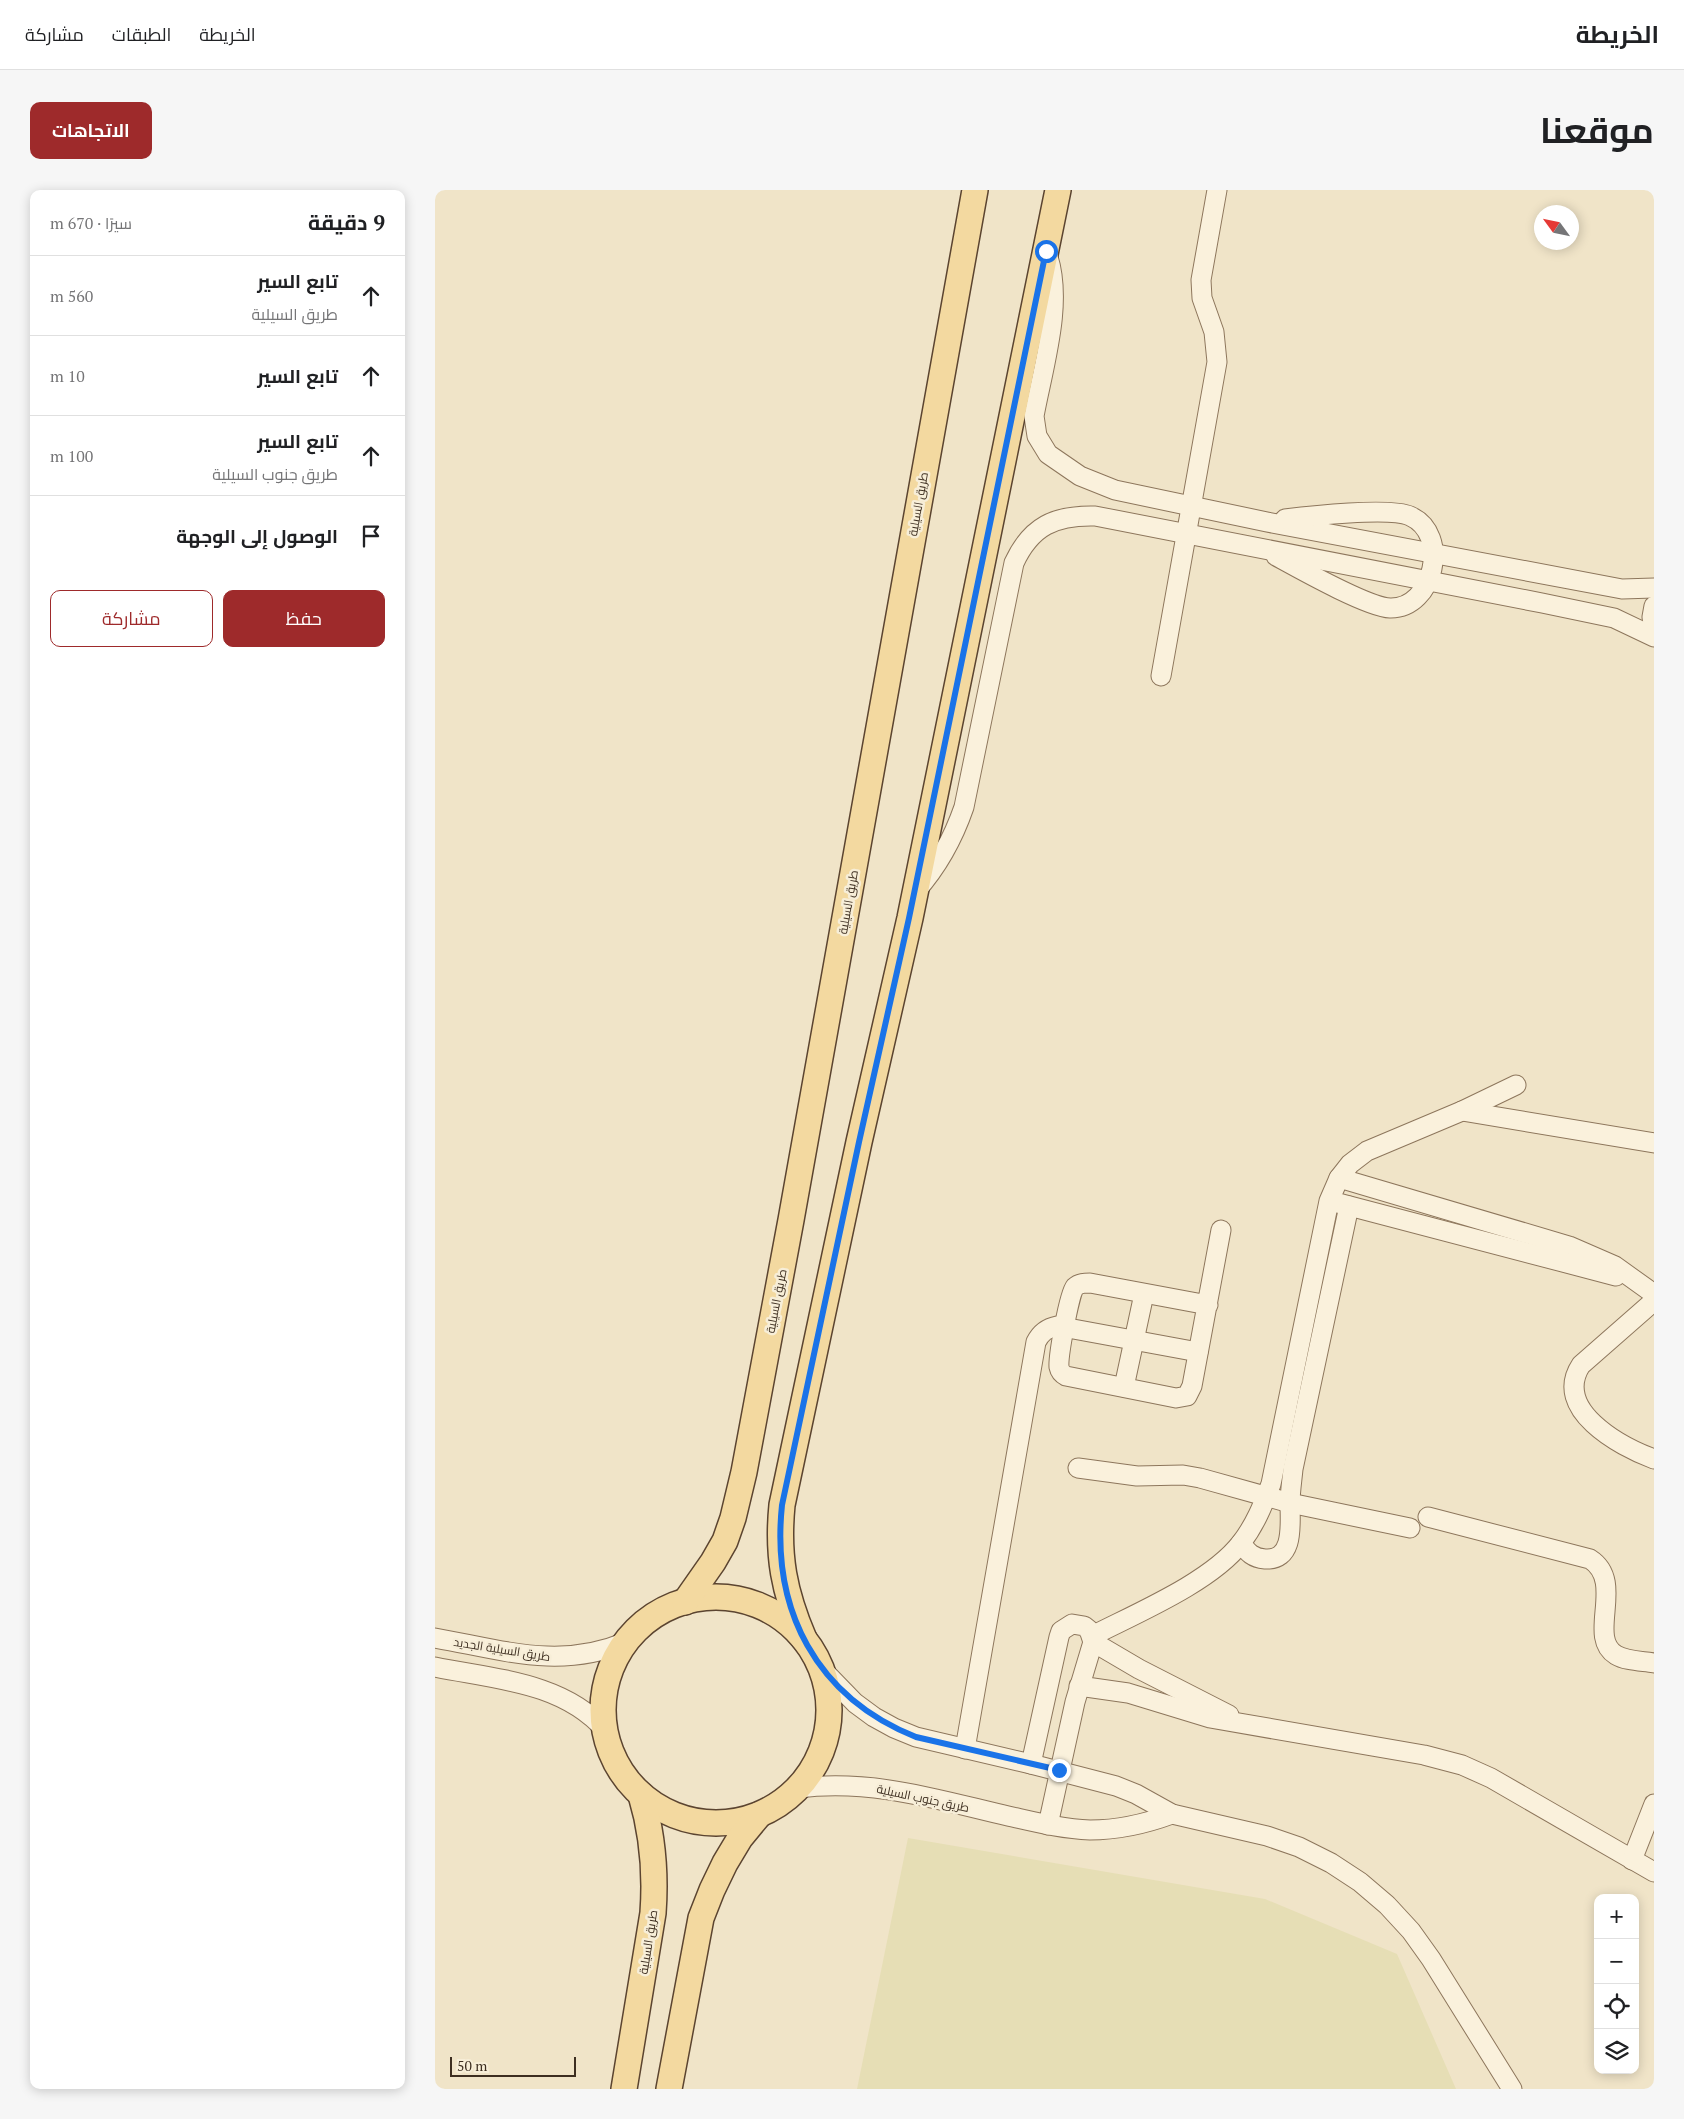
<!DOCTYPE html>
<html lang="ar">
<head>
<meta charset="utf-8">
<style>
  body { margin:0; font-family:"PT Serif",Cairo,serif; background:#f6f6f6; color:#202124; direction:rtl }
  .controls { position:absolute; right:15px; bottom:15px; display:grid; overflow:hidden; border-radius:10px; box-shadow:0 2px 12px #0003 }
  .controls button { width:45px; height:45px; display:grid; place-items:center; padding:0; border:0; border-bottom:1px solid #e0e0e0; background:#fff; color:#202124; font:25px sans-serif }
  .compass { position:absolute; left:1099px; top:15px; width:45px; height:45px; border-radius:50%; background:#fff; box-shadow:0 2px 12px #0003; rotate:303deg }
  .scale { position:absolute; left:15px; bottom:12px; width:126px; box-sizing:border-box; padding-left:5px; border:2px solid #3d2e20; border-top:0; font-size:14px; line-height:18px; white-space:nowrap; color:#3d2e20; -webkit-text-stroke:4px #f7eed8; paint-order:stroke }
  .stop { position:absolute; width:15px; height:15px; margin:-11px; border:4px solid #1a73e8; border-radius:50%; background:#fff }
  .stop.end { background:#1a73e8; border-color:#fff; box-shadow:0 1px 5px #0008 }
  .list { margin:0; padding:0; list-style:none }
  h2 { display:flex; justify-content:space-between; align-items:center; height:65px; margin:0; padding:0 20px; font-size:21px }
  h2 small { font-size:16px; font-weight:400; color:#757577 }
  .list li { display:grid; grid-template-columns:32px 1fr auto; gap:15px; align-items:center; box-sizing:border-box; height:80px; padding:0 20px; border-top:1px solid #e0e0e0 }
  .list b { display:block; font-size:19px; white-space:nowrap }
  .list p { margin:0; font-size:16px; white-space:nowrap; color:#757577 }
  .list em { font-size:16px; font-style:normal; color:#757577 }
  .actions { display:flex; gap:10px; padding:15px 20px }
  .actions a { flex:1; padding:11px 0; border:1px solid #9e2a2b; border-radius:10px; text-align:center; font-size:18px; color:#9e2a2b }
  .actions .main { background:#9e2a2b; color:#fff }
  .icon { flex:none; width:28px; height:28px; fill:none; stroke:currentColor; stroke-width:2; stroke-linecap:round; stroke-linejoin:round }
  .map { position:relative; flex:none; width:1219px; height:1899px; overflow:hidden; direction:ltr; border-radius:10px }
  header { display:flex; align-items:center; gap:30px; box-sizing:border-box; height:70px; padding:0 25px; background:#fff; border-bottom:1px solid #e0e0e0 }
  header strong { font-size:24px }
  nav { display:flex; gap:28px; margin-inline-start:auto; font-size:18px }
  .intro { display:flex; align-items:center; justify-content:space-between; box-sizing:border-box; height:120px; padding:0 30px }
  h1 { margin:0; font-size:35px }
  .button { padding:12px 22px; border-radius:10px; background:#9e2a2b; color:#fff; font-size:18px; font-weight:700 }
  main { display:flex; gap:30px; padding:0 30px }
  aside { flex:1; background:#fff; border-radius:10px; box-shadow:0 2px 12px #0003 }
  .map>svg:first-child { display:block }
  .farmland { fill:#e6deb5 }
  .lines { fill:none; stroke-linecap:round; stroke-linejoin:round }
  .minor-casing { stroke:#8d765c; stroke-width:21 }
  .major-casing { stroke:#5b4430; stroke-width:28 }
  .minor { stroke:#faf1dc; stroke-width:19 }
  .major { stroke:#f3d9a0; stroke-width:25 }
  .route { stroke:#1a73e8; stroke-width:6 }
  .labels { text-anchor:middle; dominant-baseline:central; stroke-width:5; stroke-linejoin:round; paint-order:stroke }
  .street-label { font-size:12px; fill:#3d2e20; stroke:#f7eed8 }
</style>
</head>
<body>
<header>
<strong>الخريطة</strong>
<nav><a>الخريطة</a><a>الطبقات</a><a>مشاركة</a></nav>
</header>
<div class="intro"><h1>موقعنا</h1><a class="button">الاتجاهات</a></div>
<main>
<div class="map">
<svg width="1219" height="1899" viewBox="0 0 1219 1899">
  <rect width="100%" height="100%" fill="#f0e4c8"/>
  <!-- farmland -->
  <polygon class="farmland" points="473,1648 830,1709 962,1764 1021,1899 422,1899"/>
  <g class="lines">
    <defs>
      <g id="minor">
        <path d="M 612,64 C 629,112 608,177 599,226 L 602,246 L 613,264 L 645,286 L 680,300 L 832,332 L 1187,399 L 1219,398"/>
        <path d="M 841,366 C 863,378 932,417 955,418 C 999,419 1016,344 975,326 C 955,317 874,326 850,329"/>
        <polyline points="1219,416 1217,427 1219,441"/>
        <polyline points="726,486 782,172 779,142 767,108 766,90 782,0"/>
        <path d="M 481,701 C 503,676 518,649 529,617 L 579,373 C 596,336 620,325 660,326 L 1107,413 L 1179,428 L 1219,447"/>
        <polyline points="1027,921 1219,953"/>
        <polyline points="904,988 1134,1056 1180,1076 1219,1104"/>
        <polyline points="903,1013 1181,1086"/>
        <path d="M 1219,1111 L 1146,1175 C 1117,1219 1184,1256 1219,1269"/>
        <path d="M 773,1115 L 655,1093 C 650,1093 644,1093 640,1097 C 634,1104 623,1167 624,1177 C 625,1182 627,1184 631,1186 L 741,1208 L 752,1206 L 757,1196 L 786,1040"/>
        <polyline points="689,1197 709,1104"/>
        <polyline points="643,1278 702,1286 748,1285 765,1288 855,1313 975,1338"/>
        <path d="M 993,1327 L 1155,1369 C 1191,1392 1151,1447 1181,1465 C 1191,1471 1207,1471 1219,1473"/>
        <path d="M 806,1353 C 813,1363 818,1368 830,1369 C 860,1371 855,1333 855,1314 C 855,1302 857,1290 858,1279 L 914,1016"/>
        <path d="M 657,1446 C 702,1423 776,1392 806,1353 C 820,1335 828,1315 836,1294 L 894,1011 L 904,988 L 915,974 L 932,961 L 1027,921 L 1081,895"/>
        <path d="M 0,1448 C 68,1460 125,1480 191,1452"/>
        <polyline points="658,1452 704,1479 794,1525"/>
        <path d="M 0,1477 C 59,1489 128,1492 170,1540"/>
        <polyline points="387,1479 420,1513 439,1527 459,1538 481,1547 596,1574 681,1596 701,1604 737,1624 832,1646 864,1657 896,1673 925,1692 952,1715 976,1741 996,1769 1077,1899"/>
        <polyline points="644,1496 693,1503 775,1528 989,1565 1027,1575 1056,1588 1219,1682"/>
        <path d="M 530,1559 L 601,1152 C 606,1142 612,1138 622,1136 L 763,1162"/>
        <polyline points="596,1574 624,1447 626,1441 637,1434 649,1436 654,1440 658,1452 640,1512 613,1635"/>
        <path d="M 363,1598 C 438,1589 500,1609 573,1626 C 600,1632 627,1639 655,1640 C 684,1640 710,1634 737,1624"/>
        <polyline points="1197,1670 1219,1614"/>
      </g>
      <g id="major">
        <circle cx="281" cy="1520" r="113"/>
        <polyline points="250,1412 278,1372 290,1351 298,1328 309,1282 356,1030 540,0"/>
        <path d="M 369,1449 C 349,1402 342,1366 347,1315 L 424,952 L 475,728 L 623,0"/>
        <path d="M 189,1899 L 218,1723 C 221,1682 218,1645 206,1605"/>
        <polyline points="234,1899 266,1728 277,1700 290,1673 305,1648 324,1625"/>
      </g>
    </defs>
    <!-- minor casing -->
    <use href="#minor" class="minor-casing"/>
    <!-- major casing -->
    <use href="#major" class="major-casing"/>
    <!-- minor -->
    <use href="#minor" class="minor"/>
    <!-- major -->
    <use href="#major" class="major"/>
  </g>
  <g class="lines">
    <!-- route -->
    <path class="route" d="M 611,61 L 474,728 L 424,952 L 347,1315 C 336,1420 381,1507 481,1547 L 624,1580"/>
  </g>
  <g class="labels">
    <!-- street labels -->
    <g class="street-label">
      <text transform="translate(483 314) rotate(-80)">طريق السيلية</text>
      <text transform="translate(413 712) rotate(-80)">طريق السيلية</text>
      <text transform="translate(341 1111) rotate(-79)">طريق السيلية</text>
      <text transform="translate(67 1459) rotate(9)">طريق السيلية الجديد</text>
      <text transform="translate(488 1608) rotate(12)">طريق جنوب السيلية</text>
      <text transform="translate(213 1752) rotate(-81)">طريق السيلية</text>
    </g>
  </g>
</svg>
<div class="controls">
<button>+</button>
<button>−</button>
<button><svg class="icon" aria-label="locate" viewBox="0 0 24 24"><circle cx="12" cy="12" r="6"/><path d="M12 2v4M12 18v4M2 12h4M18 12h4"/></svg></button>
<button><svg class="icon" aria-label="layers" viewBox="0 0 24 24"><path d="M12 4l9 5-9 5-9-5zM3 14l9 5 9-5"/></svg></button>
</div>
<svg class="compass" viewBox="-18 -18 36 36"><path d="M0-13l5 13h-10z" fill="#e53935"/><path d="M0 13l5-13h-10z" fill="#757577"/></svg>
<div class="scale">50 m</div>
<div class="stop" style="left:611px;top:61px"></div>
<div class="stop end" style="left:624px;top:1580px"></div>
</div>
<aside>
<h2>9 دقيقة<small>سيرًا · 670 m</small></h2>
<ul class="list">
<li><svg class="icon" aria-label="ahead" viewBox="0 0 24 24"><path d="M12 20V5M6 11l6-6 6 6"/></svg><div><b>تابع السير</b><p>طريق السيلية</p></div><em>560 m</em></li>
<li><svg class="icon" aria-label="ahead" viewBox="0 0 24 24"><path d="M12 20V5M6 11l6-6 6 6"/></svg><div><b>تابع السير</b></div><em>10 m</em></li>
<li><svg class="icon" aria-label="ahead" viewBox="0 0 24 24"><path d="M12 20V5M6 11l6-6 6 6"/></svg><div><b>تابع السير</b><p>طريق جنوب السيلية</p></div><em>100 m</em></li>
<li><svg class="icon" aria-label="arrive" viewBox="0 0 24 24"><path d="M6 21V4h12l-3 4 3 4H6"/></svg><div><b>الوصول إلى الوجهة</b></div></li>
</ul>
<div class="actions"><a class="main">حفظ</a><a>مشاركة</a></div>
</aside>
</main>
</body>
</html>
